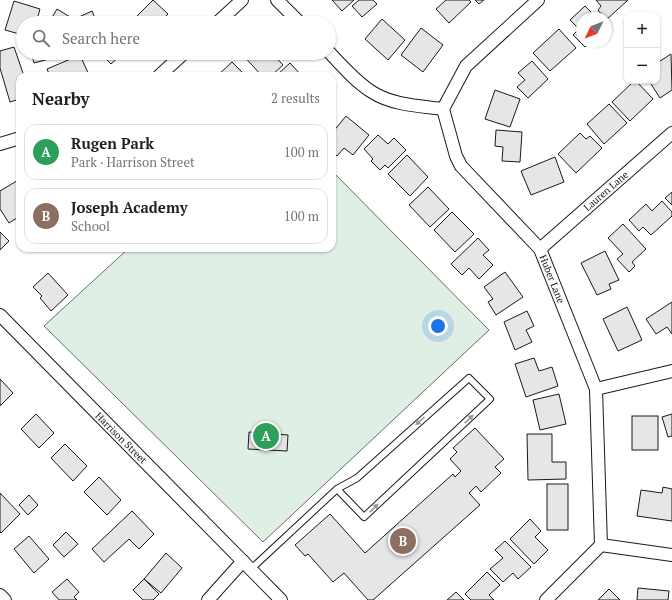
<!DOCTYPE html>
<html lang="en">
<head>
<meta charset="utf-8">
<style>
  body { margin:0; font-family:"PT Serif",serif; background:#f2f2f2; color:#202124 }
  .controls { position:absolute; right:12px; top:12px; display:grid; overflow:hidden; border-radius:8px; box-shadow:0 1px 3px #0004 }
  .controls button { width:36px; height:36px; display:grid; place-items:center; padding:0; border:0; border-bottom:1px solid #e0e0e0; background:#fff; color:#202124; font:20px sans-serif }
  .compass { position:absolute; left:576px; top:12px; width:36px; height:36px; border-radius:50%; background:#fff; box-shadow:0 1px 3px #0004; rotate:227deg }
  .you { position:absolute; left:438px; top:326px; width:14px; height:14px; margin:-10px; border:3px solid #fff; border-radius:50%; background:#1a73e8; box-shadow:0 0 0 6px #1a73e833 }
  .badge { display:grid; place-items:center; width:26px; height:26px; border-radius:50%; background:#c62828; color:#fff; font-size:13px; font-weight:700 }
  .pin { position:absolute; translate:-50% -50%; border:2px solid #fff; box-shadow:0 1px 4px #0006 }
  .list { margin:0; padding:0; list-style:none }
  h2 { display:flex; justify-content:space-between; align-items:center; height:52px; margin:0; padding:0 16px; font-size:17px }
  h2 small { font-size:13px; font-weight:400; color:#757577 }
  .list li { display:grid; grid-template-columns:26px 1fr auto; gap:12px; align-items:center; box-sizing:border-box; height:56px; margin:0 8px 8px; padding:0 8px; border:1px solid #e0e0e0; border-radius:12px }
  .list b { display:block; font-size:15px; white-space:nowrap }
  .list p { margin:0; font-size:13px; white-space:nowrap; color:#757577 }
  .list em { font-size:13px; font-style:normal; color:#757577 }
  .icon { flex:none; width:22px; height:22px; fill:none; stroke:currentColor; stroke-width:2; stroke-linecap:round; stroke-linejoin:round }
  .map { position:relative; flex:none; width:672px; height:600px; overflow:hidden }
  .search { position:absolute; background:#fff; box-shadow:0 1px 3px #0004; left:16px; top:16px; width:320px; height:44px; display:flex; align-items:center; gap:10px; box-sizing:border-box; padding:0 14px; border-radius:22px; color:#757577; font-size:15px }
  .panel { position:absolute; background:#fff; box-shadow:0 1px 3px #0004; left:16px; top:72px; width:320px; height:180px; border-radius:12px }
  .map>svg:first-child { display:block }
  .green { fill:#e0efe3; stroke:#6a6a6a }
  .building { fill:#e6e6e6; stroke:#1a1a1a }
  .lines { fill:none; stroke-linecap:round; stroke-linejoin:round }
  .service-casing { stroke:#1a1a1a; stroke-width:8 }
  .minor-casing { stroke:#1a1a1a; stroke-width:14 }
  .service { stroke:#fff; stroke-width:6 }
  .minor { stroke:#fff; stroke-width:12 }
  .oneway { fill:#989898 }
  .labels { text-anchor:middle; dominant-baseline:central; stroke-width:3; stroke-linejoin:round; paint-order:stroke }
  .street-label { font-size:10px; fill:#1a1a1a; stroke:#fff }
</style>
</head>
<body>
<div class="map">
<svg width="672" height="600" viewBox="0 0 672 600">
  <rect width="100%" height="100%" fill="#fff"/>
  <!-- green -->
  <polygon class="green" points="332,171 489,330 263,542 44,326 129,248 332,248"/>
  <!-- building -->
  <g class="building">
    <polygon points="153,0 168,14 159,23 137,23 134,19"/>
    <polygon points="332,0 354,0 342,11"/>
    <polygon points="359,0 373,0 377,4 362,17 352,6"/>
    <polygon points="446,0 469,0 471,2 449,23 436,9"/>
    <polygon points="475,0 484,0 479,4"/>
    <polygon points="596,0 628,0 606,20 598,10 601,6"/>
    <polygon points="14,1 40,9 36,23 23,23 23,35 5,30"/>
    <polygon points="585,6 597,18 582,18 582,42 590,42 585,47 573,35 579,29 570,20"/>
    <polygon points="57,9 70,17 67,23 54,23 50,21"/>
    <polygon points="92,11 97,23 82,23 79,17"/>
    <polygon points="382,19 405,40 388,60 365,39"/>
    <polygon points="421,28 443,45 423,72 401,55"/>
    <polygon points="559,29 576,48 550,71 533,53"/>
    <polygon points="14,47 24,76 20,76 20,99 10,102 0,68 0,51"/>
    <polygon points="31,53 48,53 49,59 34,63"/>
    <polygon points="100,53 123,53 111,64"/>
    <polygon points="241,53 272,53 283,65 271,76 262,76"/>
    <polygon points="671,54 672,90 660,98 649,81 657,81 657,63"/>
    <polygon points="80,55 89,75 50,76 47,69"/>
    <polygon points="532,61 548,79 528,98 517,87 525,80 518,73"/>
    <polygon points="232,62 246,76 217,76"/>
    <polygon points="290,63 302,76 278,76 277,75"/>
    <polygon points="634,81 636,81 653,99 630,121 612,102"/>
    <polygon points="495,90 520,99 510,127 485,119"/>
    <polygon points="609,104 627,123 604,144 587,124"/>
    <polygon points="332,108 336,112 332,116"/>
    <polygon points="346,116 369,135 353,155 344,148 337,156 332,152 332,133"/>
    <polygon points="496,130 522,132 520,162 502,161 503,147 495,146"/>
    <polygon points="580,133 586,139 590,136 602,148 576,173 558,154"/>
    <polygon points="378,135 388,144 394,138 406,150 388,168 385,165 380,170 371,161 373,159 364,149"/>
    <polygon points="407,155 428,177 410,196 388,174"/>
    <polygon points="555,157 564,182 531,195 521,171"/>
    <polygon points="20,179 20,216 9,223 0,209 0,191"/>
    <polygon points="428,187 449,209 430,227 409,205"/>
    <polygon points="672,192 672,205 665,198"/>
    <polygon points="662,201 672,212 672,216 651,235 643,227 639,231 629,220 646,204 652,211"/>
    <polygon points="452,212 474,234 455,252 434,230"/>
    <polygon points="623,224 646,249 632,262 635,266 629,272 617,259 623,254 608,238"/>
    <polygon points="0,232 9,241 0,250"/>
    <polygon points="478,238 489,250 483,255 493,265 479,279 469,268 462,275 451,264"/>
    <polygon points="605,251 619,280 609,284 611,289 597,295 581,263"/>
    <polygon points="505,272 523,297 496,315 488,302 493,299 484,287"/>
    <polygon points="48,273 68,295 51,311 40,298 42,296 33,287"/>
    <polygon points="672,302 672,334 667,327 656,334 646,319"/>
    <polygon points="627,307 642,340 618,351 603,319"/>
    <polygon points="527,311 534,326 526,330 532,342 515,350 504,322"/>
    <polygon points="534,358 539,371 552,367 558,386 526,397 515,364"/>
    <polygon points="0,379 13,393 0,406"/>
    <polygon points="559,394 566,424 540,430 533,400"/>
    <polygon points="36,414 54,433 39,448 21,429"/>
    <polygon points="672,414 672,436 668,437 662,417"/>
    <rect x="632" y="416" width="26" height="34"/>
    <polygon points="475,428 504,459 495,467 501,473 481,492 476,486 469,493 480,505 373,600 368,600 344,573 333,582 308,554 305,556 295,545 330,514 365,553 453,474 455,477 461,471 450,459 457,452 453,448"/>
    <polygon points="249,432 288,435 287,451 248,449"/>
    <polygon points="527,434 552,434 552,462 566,462 566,479 528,480"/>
    <polygon points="65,444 87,466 73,481 51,458"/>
    <polygon points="99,477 121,500 107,515 84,492"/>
    <rect x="547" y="484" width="21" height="46"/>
    <polygon points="663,487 672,489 672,521 637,516 641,490 662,493"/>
    <polygon points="0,493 20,514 1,533 0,532"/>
    <polygon points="29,495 38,505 28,515 19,505"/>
    <polygon points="132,511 154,534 139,549 129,539 104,562 92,549"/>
    <polygon points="530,519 541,531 535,537 548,550 534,564 510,539"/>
    <polygon points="66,532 78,544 64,557 53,545"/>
    <polygon points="29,536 49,559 34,573 14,549"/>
    <polygon points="505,541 531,567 518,579 513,573 503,582 490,569 503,558 495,550"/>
    <polygon points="166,553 182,568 161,593 144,579"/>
    <polygon points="487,572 500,585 489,595 494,600 471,600 465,594"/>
    <polygon points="67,579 79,592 74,597 77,600 59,600 52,592"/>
    <polygon points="144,579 159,594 153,600 143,600 133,590"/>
    <polygon points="638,588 669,591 668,600 637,600"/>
    <polygon points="609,589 620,600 598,600"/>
    <polygon points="456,592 464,600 447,600"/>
  </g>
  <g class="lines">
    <defs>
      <polyline id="service" points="250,570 337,489 357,478 469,378 490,399 364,517 337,489"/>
      <g id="minor">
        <polyline points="277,0 300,23"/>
        <polyline points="538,0 466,66 443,109 456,156 461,166 540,249 596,389 601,545 546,600"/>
        <polyline points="217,23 242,0"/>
        <path d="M 329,52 C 342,66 356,82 372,92 C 392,105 420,106 443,109"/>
        <polyline points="159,76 184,53"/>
        <polyline points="0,144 20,138"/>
        <polyline points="540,249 672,133"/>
        <polyline points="0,315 281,600"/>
        <polyline points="596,389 672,371"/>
        <polyline points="601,545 672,555"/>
        <polyline points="0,595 5,600"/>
        <polyline points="208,600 243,561"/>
      </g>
    </defs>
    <!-- service casing -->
    <use href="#service" class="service-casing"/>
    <!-- minor casing -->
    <use href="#minor" class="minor-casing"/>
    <!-- service -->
    <use href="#service" class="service"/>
    <!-- minor -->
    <use href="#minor" class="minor"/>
  </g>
  <!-- one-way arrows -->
  <defs><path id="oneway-solid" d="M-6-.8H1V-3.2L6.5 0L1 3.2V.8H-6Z"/></defs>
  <g class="oneway">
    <use href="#oneway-solid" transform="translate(469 419) rotate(-43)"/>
    <use href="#oneway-solid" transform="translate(420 421) rotate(138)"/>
    <use href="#oneway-solid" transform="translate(374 508) rotate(-43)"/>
  </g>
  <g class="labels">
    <!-- street labels -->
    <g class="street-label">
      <text transform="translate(606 191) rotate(-41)">Lauren Lane</text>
      <text transform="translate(552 279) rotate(68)">Huber Lane</text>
      <text transform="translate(121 438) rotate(45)">Harrison Street</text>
    </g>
  </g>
</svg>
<div class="controls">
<button>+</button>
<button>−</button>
</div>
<svg class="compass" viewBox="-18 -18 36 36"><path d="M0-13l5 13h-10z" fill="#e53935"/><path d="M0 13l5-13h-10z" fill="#757577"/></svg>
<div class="you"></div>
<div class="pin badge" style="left:266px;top:436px;background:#2e9e5b">A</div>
<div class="pin badge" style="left:403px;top:541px;background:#8d6e63">B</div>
<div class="search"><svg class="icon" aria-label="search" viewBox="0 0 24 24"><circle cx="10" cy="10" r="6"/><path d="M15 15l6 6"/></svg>Search here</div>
<section class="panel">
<h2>Nearby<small>2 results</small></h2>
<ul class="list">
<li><span class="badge" style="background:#2e9e5b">A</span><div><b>Rugen Park</b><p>Park · Harrison Street</p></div><em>100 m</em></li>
<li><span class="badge" style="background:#8d6e63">B</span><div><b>Joseph Academy</b><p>School</p></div><em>100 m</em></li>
</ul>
</section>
</div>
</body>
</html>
